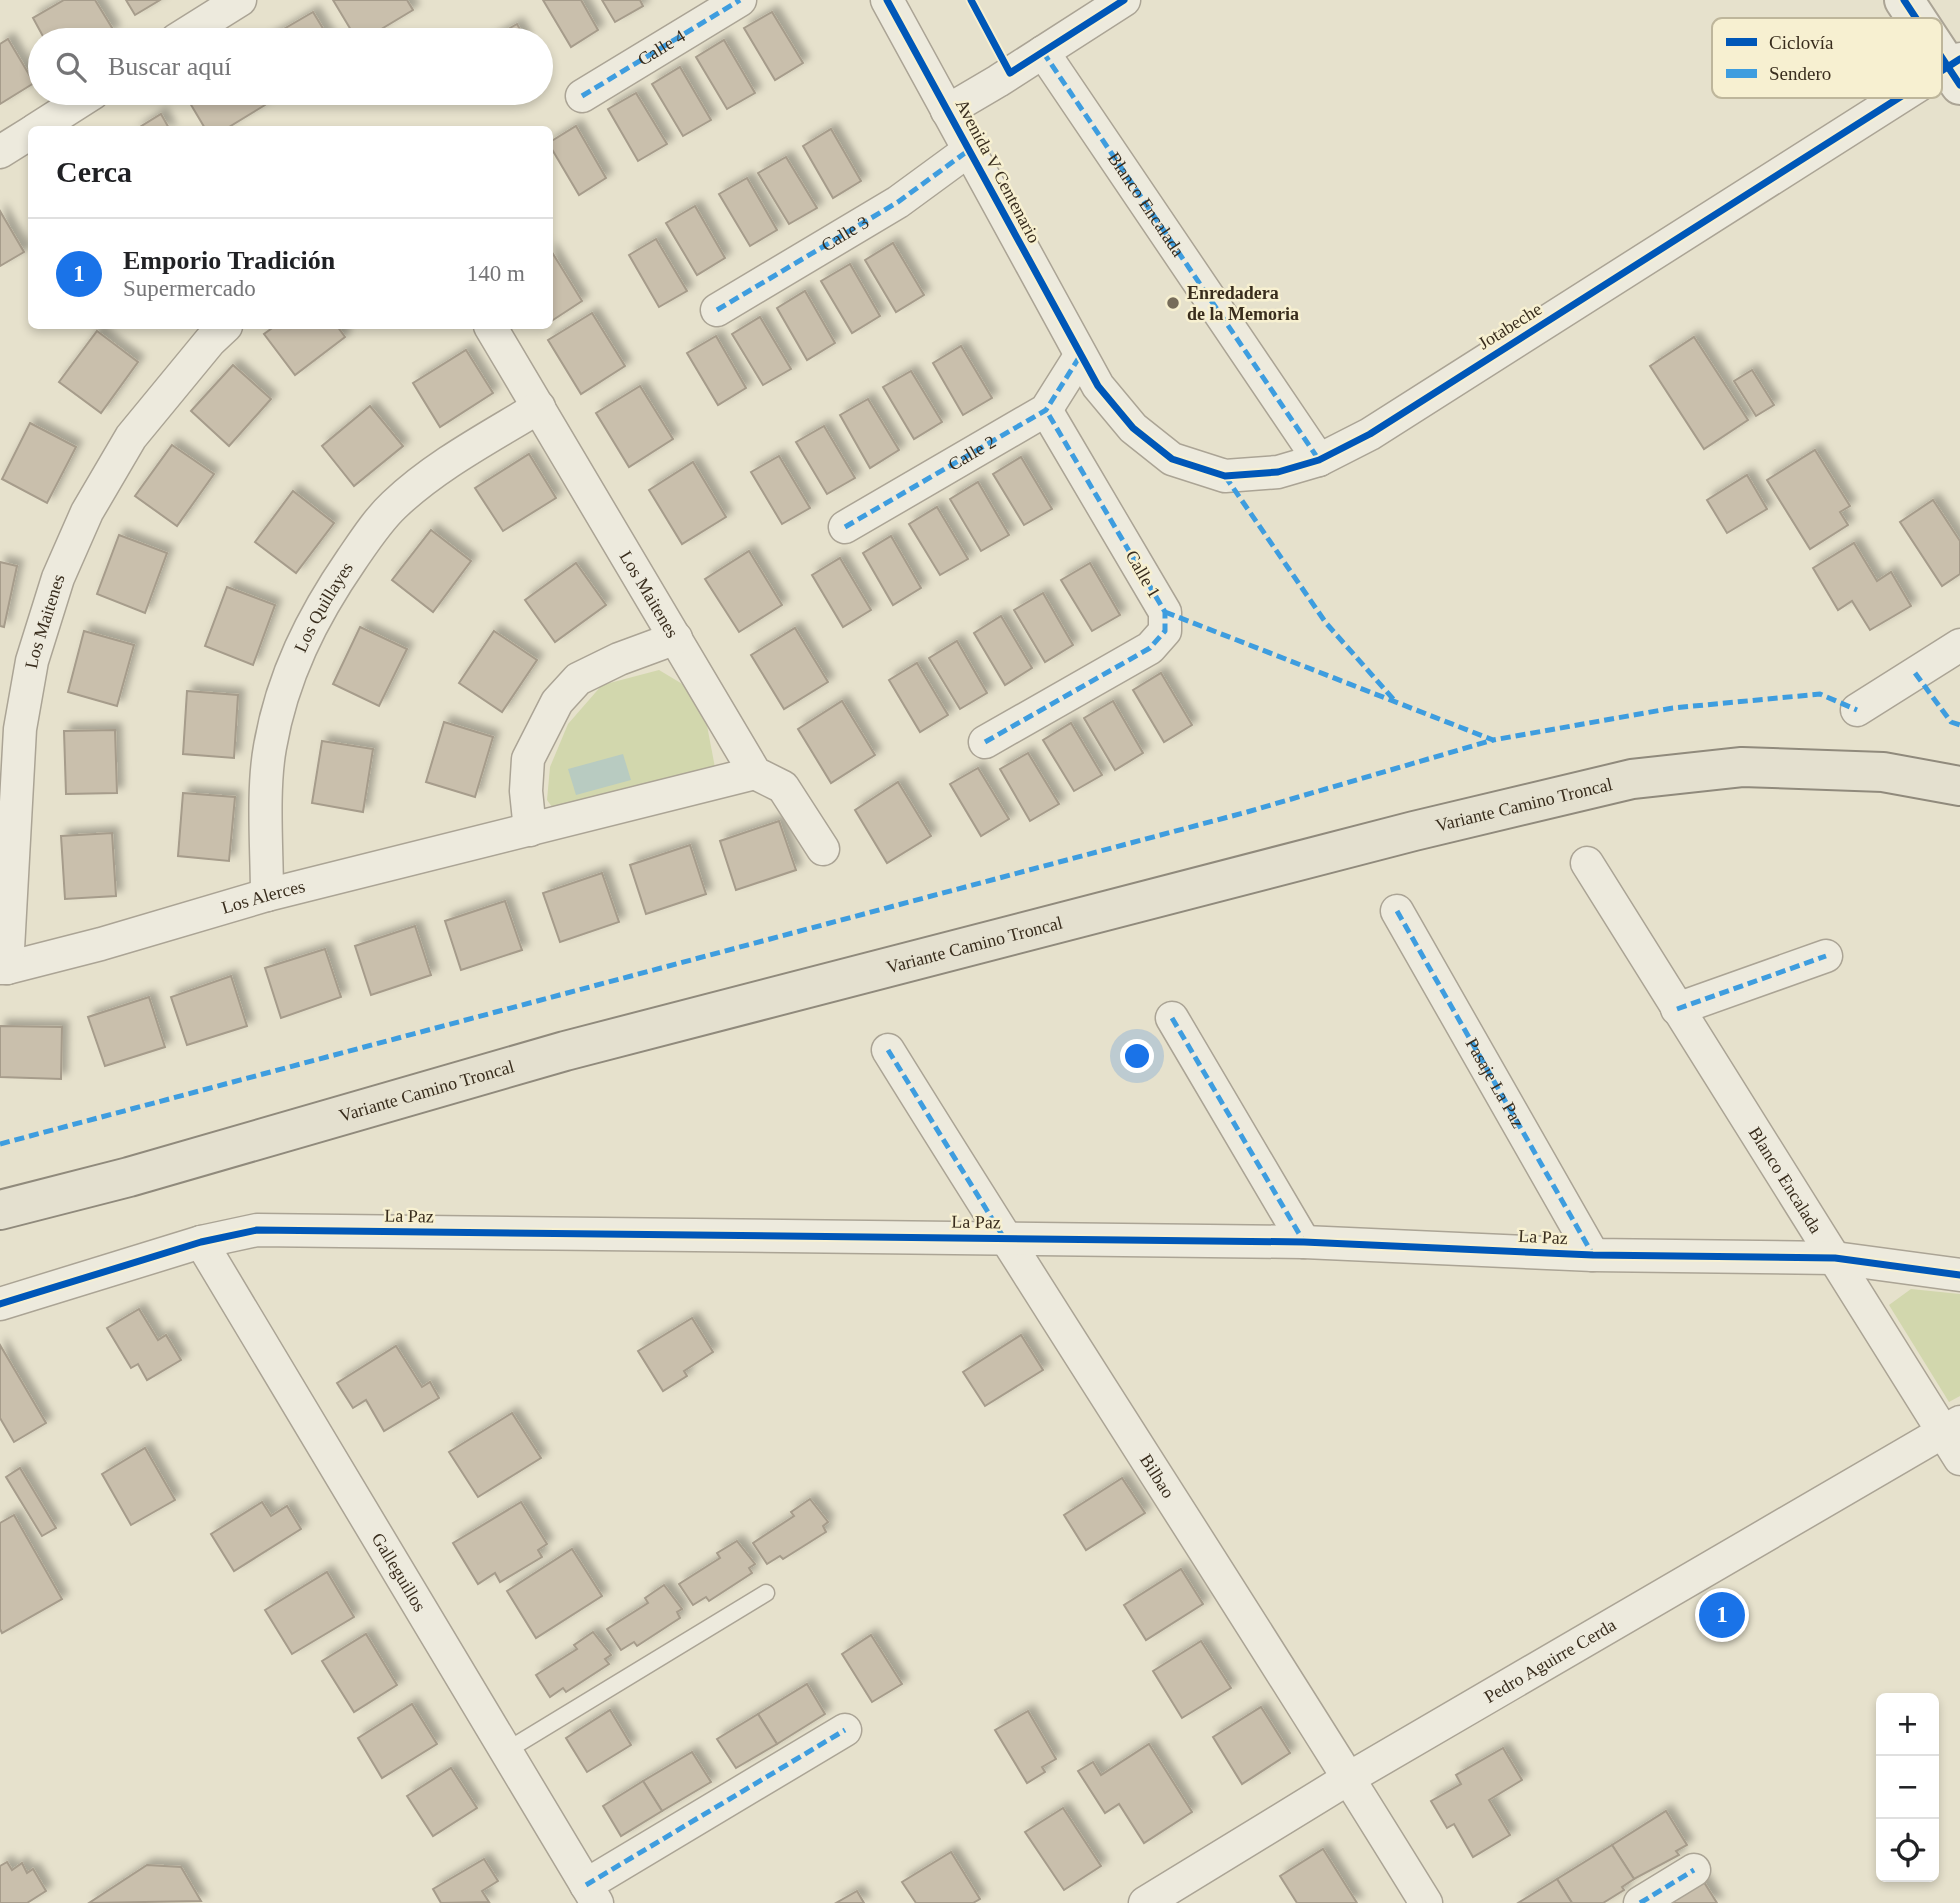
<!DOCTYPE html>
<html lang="es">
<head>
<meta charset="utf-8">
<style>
  body { margin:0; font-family:Georgia,serif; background:#f2f2f2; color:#202124 }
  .controls { position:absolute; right:21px; bottom:21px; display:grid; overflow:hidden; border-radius:10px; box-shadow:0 4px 10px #0003 }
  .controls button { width:63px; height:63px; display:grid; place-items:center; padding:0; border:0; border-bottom:2px solid #e0e0e0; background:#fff; color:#202124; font:35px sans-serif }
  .you { position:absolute; left:1138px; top:1057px; width:24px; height:24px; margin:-18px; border:5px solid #fff; border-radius:50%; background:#1a73e8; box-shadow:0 0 0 10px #1a73e833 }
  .badge { display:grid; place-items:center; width:46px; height:46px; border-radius:50%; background:#1a73e8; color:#fff; font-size:23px; font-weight:700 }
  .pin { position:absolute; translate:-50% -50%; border:4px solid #fff; box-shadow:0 2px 7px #0006 }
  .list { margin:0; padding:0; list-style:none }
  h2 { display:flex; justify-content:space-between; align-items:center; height:91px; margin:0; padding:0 28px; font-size:30px }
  h2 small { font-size:23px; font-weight:400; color:#757577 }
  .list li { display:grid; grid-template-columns:46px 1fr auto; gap:21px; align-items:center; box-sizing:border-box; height:112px; padding:0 28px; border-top:2px solid #e0e0e0 }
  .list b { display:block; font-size:26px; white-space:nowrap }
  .list p { margin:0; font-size:23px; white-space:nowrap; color:#757577 }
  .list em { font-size:23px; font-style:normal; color:#757577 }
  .icon { flex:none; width:38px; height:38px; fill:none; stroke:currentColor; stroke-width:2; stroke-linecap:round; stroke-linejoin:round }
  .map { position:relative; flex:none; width:1960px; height:1903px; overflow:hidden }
  .search { position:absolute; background:#fff; box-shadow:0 4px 10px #0003; left:28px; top:28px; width:525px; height:77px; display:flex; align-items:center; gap:18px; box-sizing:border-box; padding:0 24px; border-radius:38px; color:#757577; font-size:26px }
  .panel { position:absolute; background:#fff; box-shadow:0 4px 10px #0003; left:28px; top:126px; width:525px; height:203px; border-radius:10px }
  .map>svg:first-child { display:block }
  .green { fill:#d2d7ad }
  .water { fill:#b8cbc1 }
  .building { fill:#c9bfac; stroke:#a69c8b; stroke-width:2; filter:url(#shadow) }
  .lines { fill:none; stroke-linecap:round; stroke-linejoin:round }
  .service-casing { stroke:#aba495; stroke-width:19 }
  .minor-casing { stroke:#aba495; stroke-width:35 }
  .tertiary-casing { stroke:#aba495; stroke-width:42 }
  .primary-casing { stroke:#908a7c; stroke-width:42 }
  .service { stroke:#edeadd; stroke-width:16 }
  .minor { stroke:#edeadd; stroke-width:32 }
  .tertiary { stroke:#edeadd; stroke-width:38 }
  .primary { stroke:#e4e0cf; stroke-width:38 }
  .quiet { stroke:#3e9ddf; stroke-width:5; stroke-dasharray:10 5; stroke-linecap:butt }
  .cycleway-casing { stroke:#f7f0d1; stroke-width:11 }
  .cycleway { stroke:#0057b8; stroke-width:7 }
  .poi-dot { fill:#766c5a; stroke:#f7f0d1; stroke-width:2.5 }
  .labels { text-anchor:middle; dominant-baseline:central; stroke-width:5; stroke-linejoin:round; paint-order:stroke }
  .street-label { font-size:18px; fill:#392d1d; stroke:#f7f0d1 }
  .poi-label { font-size:18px; font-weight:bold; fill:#392d1d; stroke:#f7f0d1; text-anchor:start }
  .key { fill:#f7f0d1; stroke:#beb69b; stroke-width:2 }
  .key-label { font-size:19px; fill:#392d1d }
</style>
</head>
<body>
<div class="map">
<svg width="1960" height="1903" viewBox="0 0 1960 1903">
  <defs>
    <filter id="shadow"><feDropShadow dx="6" dy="-6" stdDeviation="3.5" flood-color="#0004"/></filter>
  </defs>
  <rect width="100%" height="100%" fill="#e6e1cc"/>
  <!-- green -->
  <g class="green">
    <polygon points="659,670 689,688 706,720 716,773 555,811 547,800 550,767 568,724 602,685"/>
    <polygon points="1911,1289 1960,1294 1960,1396 1949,1402 1889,1305"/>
  </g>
  <!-- water -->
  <polygon class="water" points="623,754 631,780 576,795 568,769"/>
  <!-- building -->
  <g class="building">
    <polygon points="64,0 95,0 114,31 98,40 45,40 33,18"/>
    <polygon points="126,0 160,0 135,15"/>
    <polygon points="333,0 407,0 413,10 363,40 357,40"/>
    <polygon points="543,0 581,0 598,30 571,47"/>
    <polygon points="602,0 640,0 643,6 615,22"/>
    <polygon points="313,12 330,40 265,40"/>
    <polygon points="772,12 803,63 775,80 744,28"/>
    <polygon points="517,24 526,40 489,40"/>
    <polygon points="8,39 34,83 0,104 0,44"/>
    <polygon points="724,40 755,93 727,109 696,57"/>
    <polygon points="680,67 711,120 683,136 652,84"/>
    <polygon points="184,93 257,93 265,105 224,130 206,130"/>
    <polygon points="636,93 667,144 638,161 608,109"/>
    <polygon points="161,114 170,130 135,130"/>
    <polygon points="576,126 606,178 579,195 550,146 550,142"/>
    <polygon points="831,129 861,181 833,198 803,146"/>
    <polygon points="786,157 817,208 789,224 758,173"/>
    <polygon points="747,178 777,230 750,246 719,194"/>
    <polygon points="695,206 725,258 697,275 666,223"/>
    <polygon points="0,211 24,252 0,266"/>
    <polygon points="656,239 687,291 659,307 629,255"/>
    <polygon points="893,243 924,295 896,312 865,260"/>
    <polygon points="550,249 582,301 550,322"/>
    <polygon points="850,264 880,316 852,333 821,281"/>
    <polygon points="805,291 835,343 807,360 777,308"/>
    <polygon points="592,313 625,366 581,394 548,340"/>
    <polygon points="760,317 791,369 763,385 732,334"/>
    <polygon points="275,326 337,326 345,337 295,375 264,334"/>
    <polygon points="97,331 138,362 101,413 59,382"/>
    <polygon points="716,336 746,388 718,405 687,353"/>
    <polygon points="1694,337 1748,420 1704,449 1650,366"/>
    <polygon points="961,346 992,398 963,415 933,363"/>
    <polygon points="466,350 493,393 440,427 413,383"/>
    <polygon points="233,365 271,399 229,446 191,411"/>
    <polygon points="1752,370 1774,405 1756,416 1734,381"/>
    <polygon points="911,371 942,422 914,439 883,387"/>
    <polygon points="640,386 673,439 629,467 596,413"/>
    <polygon points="868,399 899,450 870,468 840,415"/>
    <polygon points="370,406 403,446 354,486 322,446"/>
    <polygon points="30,423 76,447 47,503 2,479"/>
    <polygon points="824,426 855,478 827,494 796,442"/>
    <polygon points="172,445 214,474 177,526 135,496"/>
    <polygon points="1815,450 1850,506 1840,512 1848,525 1810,549 1767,480"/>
    <polygon points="529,454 556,498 503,531 475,488"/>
    <polygon points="779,456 810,508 782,524 751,472"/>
    <polygon points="1021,457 1052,509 1024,525 993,474"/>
    <polygon points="693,462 726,517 682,544 649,490"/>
    <polygon points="1747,475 1767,509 1727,533 1707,500"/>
    <polygon points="978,482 1009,535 981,551 950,499"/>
    <polygon points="293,491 334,523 296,573 255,542"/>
    <polygon points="1933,500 1960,541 1960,574 1942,586 1900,522"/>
    <polygon points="937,507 968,559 940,575 909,524"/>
    <polygon points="431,530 471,561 433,612 392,580"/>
    <polygon points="119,535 167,553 145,613 97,594"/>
    <polygon points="891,536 921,588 893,605 863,553"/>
    <polygon points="1854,543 1877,581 1891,572 1911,606 1870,630 1852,601 1838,610 1813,568"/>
    <polygon points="749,551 782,605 739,632 705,579"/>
    <polygon points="840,558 871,610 843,627 812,575"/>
    <polygon points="0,562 17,566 4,627 0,626"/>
    <polygon points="576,563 606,605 555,642 525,600"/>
    <polygon points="1090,563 1120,615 1092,631 1061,580"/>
    <polygon points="227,587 275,605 253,665 205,646"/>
    <polygon points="1043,593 1073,645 1045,662 1014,610"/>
    <polygon points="1001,616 1032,668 1005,685 974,633"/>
    <polygon points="360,627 407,649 379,706 333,684"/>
    <polygon points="795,628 828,682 784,709 751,655"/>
    <polygon points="84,631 134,645 117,706 68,692"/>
    <polygon points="494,631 537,660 502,712 459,683"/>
    <polygon points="957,641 987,693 960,709 929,658"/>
    <polygon points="917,663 948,715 920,732 889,680"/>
    <polygon points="1161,673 1192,725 1164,742 1133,690"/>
    <polygon points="187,691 238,695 234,758 183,754"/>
    <polygon points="842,701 875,755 831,783 798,729"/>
    <polygon points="1113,701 1143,753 1115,770 1084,718"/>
    <polygon points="444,722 493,737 475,797 426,782"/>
    <polygon points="1071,723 1102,775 1074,791 1043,740"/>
    <polygon points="115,730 117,793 66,794 64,731"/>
    <polygon points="322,741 373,749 363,812 312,803"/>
    <polygon points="1028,753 1059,804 1030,821 1000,769"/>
    <polygon points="978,768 1009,819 981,836 950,784"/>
    <polygon points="898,782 931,836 887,863 855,810"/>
    <polygon points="183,793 235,797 229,861 178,856"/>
    <polygon points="779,821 796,870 736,890 720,841"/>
    <polygon points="112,833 116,896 65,899 61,836"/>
    <polygon points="690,845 706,894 646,914 630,865"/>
    <polygon points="602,873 619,922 560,942 543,893"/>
    <polygon points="505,901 522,950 461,970 445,921"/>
    <polygon points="415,926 431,975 371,995 355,946"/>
    <polygon points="325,949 341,997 281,1018 265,968"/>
    <polygon points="231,976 247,1026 187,1045 171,997"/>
    <polygon points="149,997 165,1047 105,1066 88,1017"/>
    <polygon points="0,1026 62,1027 61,1079 0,1077"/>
    <polygon points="139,1309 158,1340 166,1335 181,1360 147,1380 138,1364 131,1368 107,1328"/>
    <polygon points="692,1318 713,1352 684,1371 687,1376 663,1391 638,1351"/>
    <polygon points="1021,1335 1043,1370 985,1406 963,1372"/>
    <polygon points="0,1345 46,1423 14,1442 0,1418"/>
    <polygon points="396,1346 422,1387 430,1382 439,1398 384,1431 366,1400 353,1408 337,1383"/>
    <polygon points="512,1413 541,1458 478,1497 449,1452"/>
    <polygon points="145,1448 175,1500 131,1525 102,1474"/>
    <polygon points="20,1468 56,1528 42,1536 6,1477"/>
    <polygon points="1122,1478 1145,1513 1086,1550 1064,1515"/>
    <polygon points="810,1499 828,1522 823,1526 826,1532 783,1559 780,1556 767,1564 753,1543 794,1516 791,1512"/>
    <polygon points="262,1502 271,1516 287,1506 301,1529 234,1571 211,1534"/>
    <polygon points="521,1502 547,1544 538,1550 542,1557 500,1582 495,1573 478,1584 453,1543"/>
    <polygon points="14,1515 62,1599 2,1633 0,1629 0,1523"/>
    <polygon points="737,1541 755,1564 749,1568 752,1573 709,1601 706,1597 693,1605 679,1584 720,1558 717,1553"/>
    <polygon points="572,1549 602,1596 536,1638 507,1591"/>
    <polygon points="1181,1569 1203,1604 1146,1640 1124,1605"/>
    <polygon points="327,1572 354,1617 292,1654 265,1610"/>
    <polygon points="664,1585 682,1609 677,1612 680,1618 637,1646 634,1642 621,1650 607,1629 648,1603 645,1598"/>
    <polygon points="593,1632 611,1655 605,1659 609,1664 566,1692 563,1688 550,1697 536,1675 577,1649 574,1645"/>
    <polygon points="366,1634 397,1685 354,1712 322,1661"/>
    <polygon points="871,1635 902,1684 872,1702 842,1654"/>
    <polygon points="1201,1641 1231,1688 1182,1718 1153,1671"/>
    <polygon points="807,1684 825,1714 777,1744 758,1714"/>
    <polygon points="412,1704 437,1744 382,1778 358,1738"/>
    <polygon points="1261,1707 1290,1753 1242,1784 1213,1737"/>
    <polygon points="610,1710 631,1745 587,1772 566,1738"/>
    <polygon points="1028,1711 1056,1759 1042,1767 1045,1772 1027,1783 995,1730"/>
    <polygon points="758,1714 777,1744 736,1768 717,1739"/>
    <polygon points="1149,1744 1192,1812 1144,1843 1119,1804 1105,1813 1078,1771 1093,1762 1101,1775"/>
    <polygon points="1503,1748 1522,1780 1489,1800 1510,1835 1473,1857 1454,1824 1447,1828 1431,1801 1461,1784 1456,1775"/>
    <polygon points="692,1752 711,1782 662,1811 643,1781"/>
    <polygon points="451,1768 477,1808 433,1836 407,1796"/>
    <polygon points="643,1781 662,1811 621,1836 603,1806"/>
    <polygon points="1063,1808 1101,1866 1064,1890 1025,1832"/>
    <polygon points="1666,1811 1687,1845 1676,1851 1679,1855 1634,1879 1612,1845"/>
    <polygon points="1612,1845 1634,1879 1622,1887 1624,1890 1603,1903 1572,1903 1557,1879"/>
    <polygon points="1323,1849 1357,1903 1297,1903 1280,1876"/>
    <polygon points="951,1852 980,1899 973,1903 916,1903 902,1882"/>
    <polygon points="484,1859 498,1881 482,1891 489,1902 441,1903 433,1889"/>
    <polygon points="7,1862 12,1870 22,1863 27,1873 33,1869 46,1891 27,1903 0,1903 0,1866"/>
    <polygon points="147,1865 181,1867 201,1901 89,1903"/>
    <polygon points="1557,1879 1572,1903 1518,1903"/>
    <polygon points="1702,1879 1717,1903 1668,1903"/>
    <polygon points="857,1891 864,1903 836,1903"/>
  </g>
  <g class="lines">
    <defs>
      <polyline id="service" points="506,1751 766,1593"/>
      <g id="minor">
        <polyline points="887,0 1098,386 1133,428 1172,459 1225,476 1278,472 1319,460 1370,434 1960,59"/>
        <polyline points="176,40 240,0"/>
        <path id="s1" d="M 1043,52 L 1319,460"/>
        <polyline points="582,96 740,0"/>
        <polyline points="947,111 998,81 1124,0"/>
        <polyline points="35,130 93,93"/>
        <polyline points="0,152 32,132"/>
        <path id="s2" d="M 717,310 L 898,202 L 969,150"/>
        <path id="s3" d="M 490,326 L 755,773 L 783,787 L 823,849"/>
        <path id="s4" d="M 845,527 L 1046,410 L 1080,356"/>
        <polyline points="1857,710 1960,645"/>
        <polyline points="985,742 1150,648 1165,631 1165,612 1046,410"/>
        <polyline points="530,830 526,791 528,759 557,702 578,679 619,659 676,638"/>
        <path id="s5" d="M 1587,863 L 1960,1459"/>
        <path id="s6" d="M 267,895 C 267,850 262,791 270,747 C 282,677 312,617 352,559 C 365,540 378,520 394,505 C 436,465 490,437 539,407"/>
        <polyline points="1397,911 1593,1255"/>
        <path id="s7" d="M 0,968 L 7,968 L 101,944 L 267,895 L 755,773"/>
        <path id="s8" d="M 7,968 L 20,729 L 32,661 L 58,578 L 87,512 L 131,437 L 210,341 L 226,326"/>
        <polyline points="1677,1009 1826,956"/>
        <polyline points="1172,1018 1304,1242"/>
        <path id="s9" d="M 888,1050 C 1065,1336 1250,1617 1426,1903"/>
        <path id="s10" d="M 201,1242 L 597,1903"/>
        <polyline points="0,1304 201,1242 257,1230 1304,1242 1593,1255 1835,1258 1960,1275"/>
        <polyline points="586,1885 845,1730"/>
        <path id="s11" d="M 1145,1903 L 1349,1778 L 1960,1422"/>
        <polyline points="1640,1903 1694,1870"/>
      </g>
      <polyline id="tertiary" points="1904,0 1960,85"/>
      <g id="primary">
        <path id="s12" d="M 0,1210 L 129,1177 L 565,1051 L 1414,831 L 1632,779 L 1742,767 L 1883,772 L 1960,786"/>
      </g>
    </defs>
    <!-- service casing -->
    <use href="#service" class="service-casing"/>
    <!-- minor casing -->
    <use href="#minor" class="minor-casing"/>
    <!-- tertiary casing -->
    <use href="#tertiary" class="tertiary-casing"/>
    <!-- primary casing -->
    <use href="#primary" class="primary-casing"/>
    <!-- service -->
    <use href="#service" class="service"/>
    <!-- minor -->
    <use href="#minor" class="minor"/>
    <!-- tertiary -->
    <use href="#tertiary" class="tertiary"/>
    <!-- primary -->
    <use href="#primary" class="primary"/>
    <!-- quiet -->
    <g class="quiet">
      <polyline points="1043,52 1319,460"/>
      <path id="s13" d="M 582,96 L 740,0"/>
      <polyline points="717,310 898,202 969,150"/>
      <polyline points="1225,476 1326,623 1394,700"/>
      <polyline points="845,527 1046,410 1080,356"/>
      <polyline points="1165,612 1493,740 1673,708 1820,694 1857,710"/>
      <polyline points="1915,673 1951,722 1960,725"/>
      <polyline points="985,742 1150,648 1165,631 1165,612 1046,410"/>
      <path id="s14" d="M 1397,911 L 1593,1255"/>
      <polyline points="1677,1009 1826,956"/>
      <polyline points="1172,1018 1304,1242"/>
      <polyline points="888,1050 1004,1238"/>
      <polyline points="0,1144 1247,812 1493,740"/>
      <polyline points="586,1885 845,1730"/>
      <polyline points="1640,1903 1694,1870"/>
    </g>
    <defs>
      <g id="cycleway">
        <polyline points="887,0 1098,386 1133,428 1172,459 1225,476 1278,472 1319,460 1370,434 1960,59"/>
        <polyline points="971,0 1010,73 1124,0"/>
        <polyline points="1904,0 1960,85"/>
        <polyline points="0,1304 201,1242 257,1230 1304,1242 1593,1255 1835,1258 1960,1275"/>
      </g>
    </defs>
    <!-- cycleway casing -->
    <use href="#cycleway" class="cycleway-casing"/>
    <!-- cycleway -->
    <use href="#cycleway" class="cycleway"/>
  </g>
  <!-- markers -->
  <circle class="poi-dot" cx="1173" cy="303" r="7"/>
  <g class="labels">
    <!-- street labels -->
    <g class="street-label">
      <text stroke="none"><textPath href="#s13" startOffset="93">Calle 4</textPath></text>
      <text transform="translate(998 171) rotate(62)">Avenida V Centenario</text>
      <text stroke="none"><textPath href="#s1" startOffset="184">Blanco Encalada</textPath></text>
      <text stroke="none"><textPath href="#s2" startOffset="149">Calle 3</textPath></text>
      <text transform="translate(1510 326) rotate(-32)">Jotabeche</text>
      <text stroke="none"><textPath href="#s4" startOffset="147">Calle 2</textPath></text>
      <text transform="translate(1143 574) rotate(60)">Calle 1</text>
      <text stroke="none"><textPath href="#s3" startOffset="312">Los Maitenes</textPath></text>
      <text stroke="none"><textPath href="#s6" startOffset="299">Los Quillayes</textPath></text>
      <text stroke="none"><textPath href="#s8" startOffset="350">Los Maitenes</textPath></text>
      <text stroke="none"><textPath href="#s12" startOffset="1577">Variante Camino Troncal</textPath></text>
      <text stroke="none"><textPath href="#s7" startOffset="273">Los Alerces</textPath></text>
      <text stroke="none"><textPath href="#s12" startOffset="1010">Variante Camino Troncal</textPath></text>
      <text stroke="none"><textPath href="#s14" startOffset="198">Pasaje La Paz</textPath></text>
      <text stroke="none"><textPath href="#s12" startOffset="443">Variante Camino Troncal</textPath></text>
      <text stroke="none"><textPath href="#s5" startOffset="374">Blanco Encalada</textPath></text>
      <text transform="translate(409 1216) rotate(1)">La Paz</text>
      <text transform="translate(976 1222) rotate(1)">La Paz</text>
      <text transform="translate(1543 1237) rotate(3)">La Paz</text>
      <text stroke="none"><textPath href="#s9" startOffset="504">Bilbao</textPath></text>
      <text stroke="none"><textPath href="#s10" startOffset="385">Galleguillos</textPath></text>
      <text stroke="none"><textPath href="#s11" startOffset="472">Pedro Aguirre Cerda</textPath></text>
    </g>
    <!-- poi labels -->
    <g class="poi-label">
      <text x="1187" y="293">Enredadera<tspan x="1187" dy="21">de la Memoria</tspan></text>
    </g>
  </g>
  <!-- legend -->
  <rect x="1712" y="18" width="230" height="80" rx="10" class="key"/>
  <rect x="1726" y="38" width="31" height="8" fill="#0057b8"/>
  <rect x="1726" y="69" width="31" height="9" fill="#3e9ddf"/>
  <g class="key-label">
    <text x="1769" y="49">Ciclovía</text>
    <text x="1769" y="80">Sendero</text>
  </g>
</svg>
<div class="controls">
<button>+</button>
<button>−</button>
<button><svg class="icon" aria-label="locate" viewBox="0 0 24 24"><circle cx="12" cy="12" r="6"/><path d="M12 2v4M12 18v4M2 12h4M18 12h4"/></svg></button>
</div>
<div class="you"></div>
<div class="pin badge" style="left:1722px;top:1615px">1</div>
<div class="search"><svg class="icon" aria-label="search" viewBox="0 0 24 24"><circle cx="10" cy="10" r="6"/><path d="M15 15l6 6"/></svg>Buscar aquí</div>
<section class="panel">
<h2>Cerca<small></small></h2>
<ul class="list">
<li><span class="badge">1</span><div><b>Emporio Tradición</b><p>Supermercado</p></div><em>140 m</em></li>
</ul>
</section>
</div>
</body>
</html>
